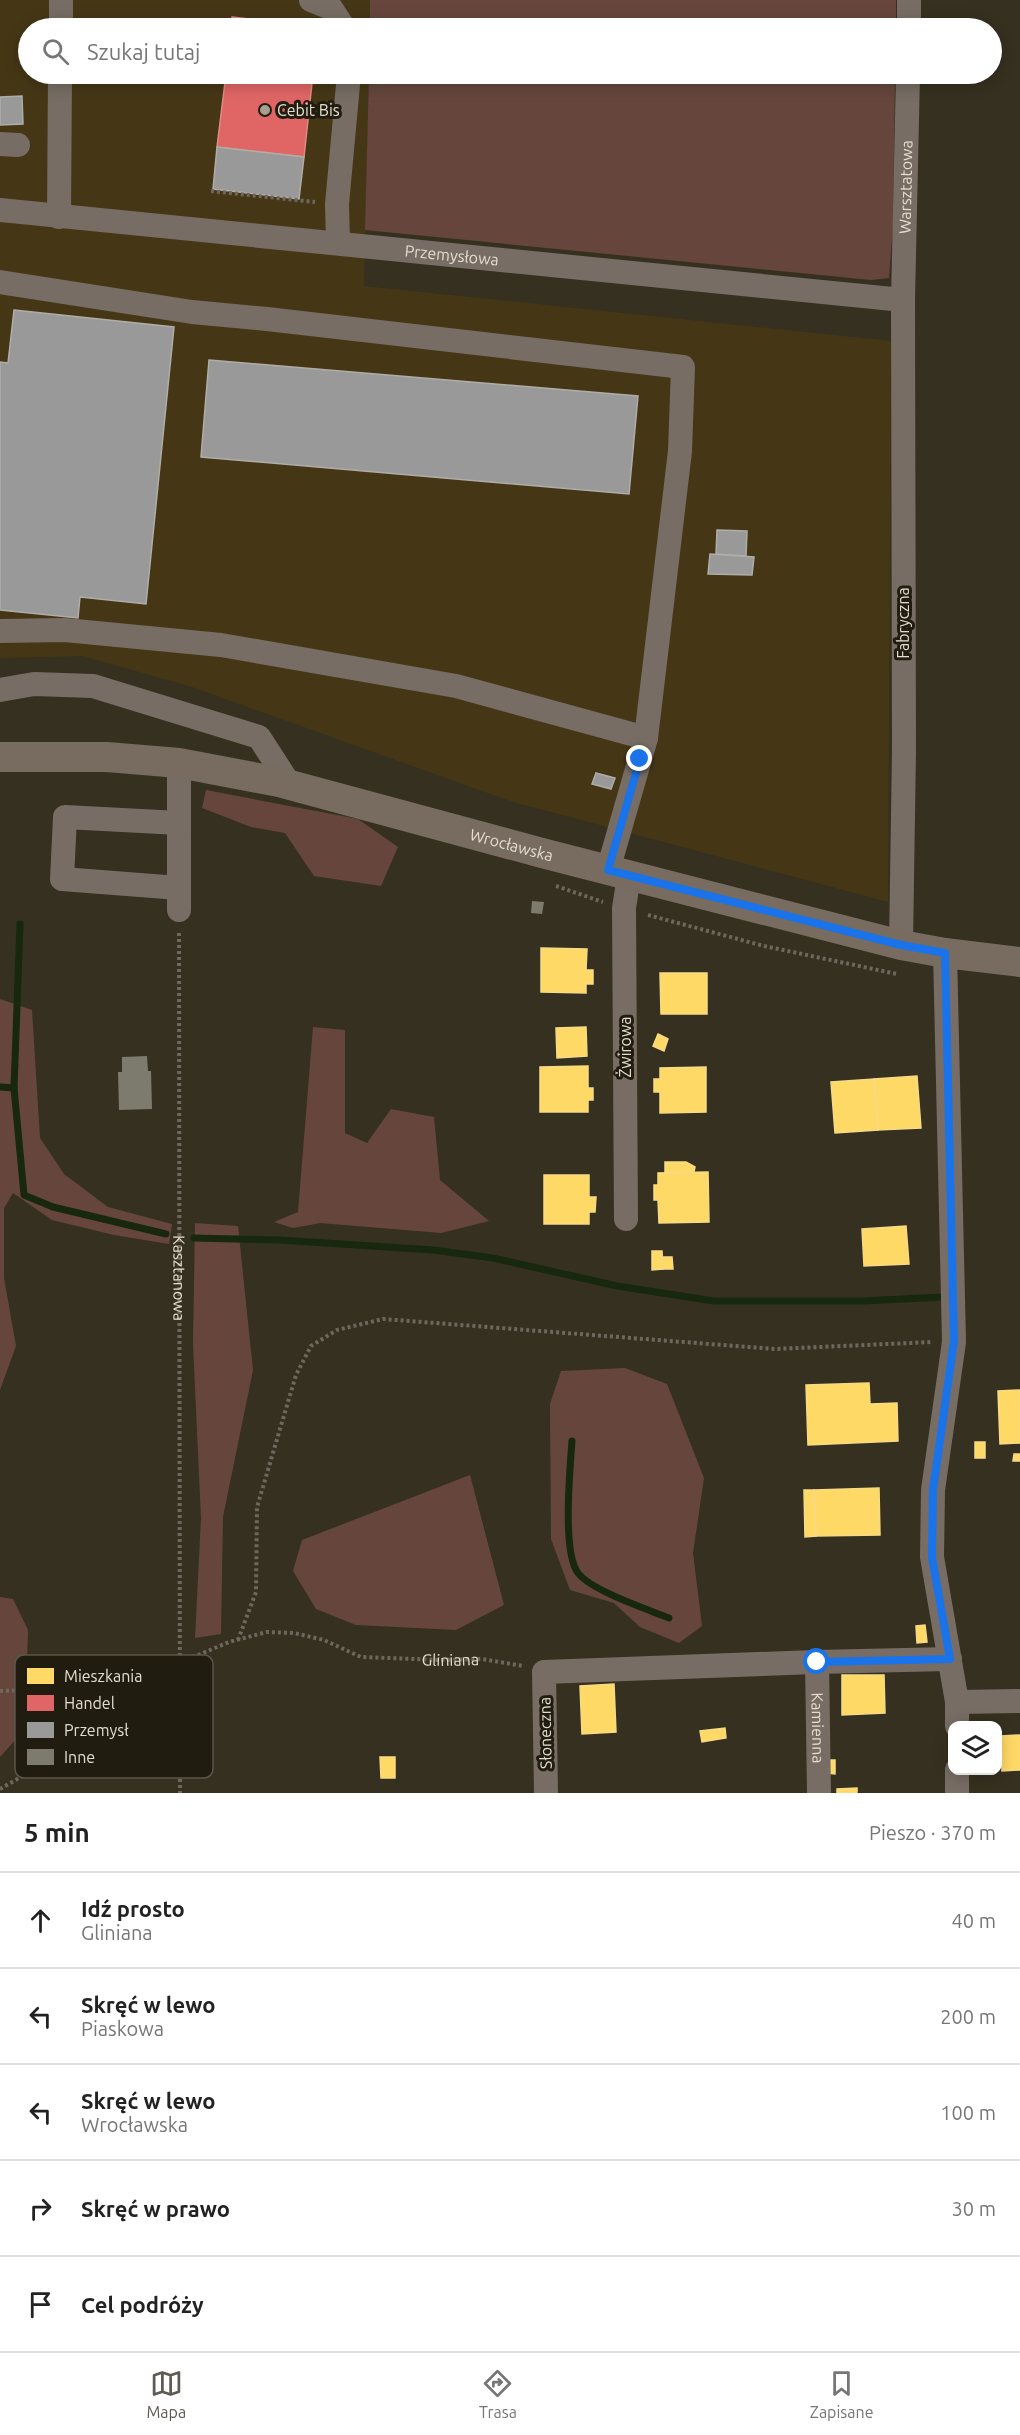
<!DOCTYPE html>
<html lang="pl">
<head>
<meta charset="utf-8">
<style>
  body { margin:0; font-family:Ubuntu,sans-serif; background:#f6f6f6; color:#222 }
  .controls { position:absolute; right:18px; bottom:18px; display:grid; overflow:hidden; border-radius:12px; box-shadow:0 3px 15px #0003 }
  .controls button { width:54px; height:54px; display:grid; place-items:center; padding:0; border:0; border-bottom:2px solid #e0e0e0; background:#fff; color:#222; font:30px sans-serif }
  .stop { position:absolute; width:18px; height:18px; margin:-14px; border:4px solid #1a73e8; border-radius:50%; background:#fff }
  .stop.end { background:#1a73e8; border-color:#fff; box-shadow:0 2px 6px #0008 }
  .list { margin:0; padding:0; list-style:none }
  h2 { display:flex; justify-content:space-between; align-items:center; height:78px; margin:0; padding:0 24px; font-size:26px }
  h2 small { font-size:20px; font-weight:400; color:#767676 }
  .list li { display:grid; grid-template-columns:39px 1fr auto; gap:18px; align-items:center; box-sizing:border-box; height:96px; padding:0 24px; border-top:2px solid #e0e0e0 }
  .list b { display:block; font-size:22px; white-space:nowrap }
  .list p { margin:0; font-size:20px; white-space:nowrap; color:#767676 }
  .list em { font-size:20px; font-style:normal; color:#767676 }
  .icon { flex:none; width:33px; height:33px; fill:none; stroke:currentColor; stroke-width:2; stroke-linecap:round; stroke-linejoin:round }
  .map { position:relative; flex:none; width:1020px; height:1793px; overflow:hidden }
  .search { position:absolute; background:#fff; box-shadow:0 3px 15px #0003; left:18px; right:18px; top:18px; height:66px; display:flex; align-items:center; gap:15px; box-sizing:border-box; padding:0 21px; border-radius:33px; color:#767676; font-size:22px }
  .sheet { height:558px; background:#fff }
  nav { display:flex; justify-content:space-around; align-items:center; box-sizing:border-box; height:84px; border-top:2px solid #e0e0e0; background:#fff; font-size:16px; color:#767676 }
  nav a { display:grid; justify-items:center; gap:3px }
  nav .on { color:#5e5b54 }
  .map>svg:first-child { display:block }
  .built { fill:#453716 }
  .green { fill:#66463c }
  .homes { fill:#ffd966; stroke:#f7da85; stroke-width:1.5 }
  .shops { fill:#e06666; stroke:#e18a85; stroke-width:1.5 }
  .industry { fill:#999; stroke:#b0ada9; stroke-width:1.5 }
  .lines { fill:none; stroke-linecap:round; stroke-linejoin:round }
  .stream { stroke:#17280e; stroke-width:7 }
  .building { fill:#7d7b6d }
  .path { stroke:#6f675e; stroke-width:4; stroke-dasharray:3 3; stroke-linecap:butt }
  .minor { stroke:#776d64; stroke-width:24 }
  .major { stroke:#776c5f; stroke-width:30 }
  .route { stroke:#1a73e8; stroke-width:8 }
  .poi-dot { fill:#a7a090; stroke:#211c10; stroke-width:2 }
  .labels { text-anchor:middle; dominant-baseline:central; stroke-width:6; stroke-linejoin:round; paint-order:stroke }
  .poi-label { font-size:16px; fill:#e4ddcd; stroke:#211c10; text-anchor:start }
  .street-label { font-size:16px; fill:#e4ddcd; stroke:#211c10 }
  .key { fill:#211c10; stroke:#5c5649; stroke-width:1.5 }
  .key-label { font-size:16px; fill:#e4ddcd }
</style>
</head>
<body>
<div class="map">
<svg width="1020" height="1793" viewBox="0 0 1020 1793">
  <rect width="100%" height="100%" fill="#363020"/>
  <!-- built -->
  <polygon class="built" points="0,0 370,0 370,28 28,28 28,74 369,74 364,286 891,341 888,902 510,801 192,687 83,656 0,658"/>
  <!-- green -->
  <g class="green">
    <rect x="370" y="0" width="526" height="28"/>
    <polygon points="369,74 895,74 893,225 889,278 871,280 365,230"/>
    <polygon points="206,790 358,819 398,847 381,886 314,876 285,833 251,827 202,808"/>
    <polygon points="0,999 32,1010 40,1138 64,1174 108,1207 172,1224 169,1244 114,1235 52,1220 13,1193 4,1208 4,1278 16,1346 0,1390"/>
    <polygon points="313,1027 345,1030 345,1133 367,1143 391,1109 434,1117 440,1180 489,1221 441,1233 320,1223 293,1228 274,1222 298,1212"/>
    <polygon points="195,1223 238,1226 253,1370 223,1517 221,1634 195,1638 201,1518 193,1344"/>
    <polygon points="625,1368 667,1384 704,1478 693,1553 702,1626 679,1643 640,1627 614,1603 570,1590 551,1539 550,1404 561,1371"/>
    <polygon points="470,1475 504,1605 456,1630 356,1625 316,1609 293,1571 302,1540"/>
    <polygon points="0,1597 13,1599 28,1630 25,1729 0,1757"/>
  </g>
  <!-- homes -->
  <g class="homes">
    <polygon points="541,948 587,949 586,970 593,970 593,984 586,984 586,993 541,992"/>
    <polygon points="660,973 707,973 707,1014 661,1014"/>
    <polygon points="586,1027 587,1056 557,1058 556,1028"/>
    <polygon points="658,1034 668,1039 664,1051 653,1046"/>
    <polygon points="588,1066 588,1088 593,1088 593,1100 588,1100 588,1112 540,1112 540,1067"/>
    <polygon points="706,1067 706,1112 660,1113 660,1092 654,1092 654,1079 660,1079 660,1068"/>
    <polygon points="917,1076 921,1128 878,1130 874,1079"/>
    <polygon points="874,1079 878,1130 835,1133 831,1082"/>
    <polygon points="665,1162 686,1162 695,1167 694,1172 665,1173"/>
    <polygon points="708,1172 709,1222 659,1223 658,1200 654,1200 654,1185 658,1185 658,1173"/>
    <polygon points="544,1175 589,1175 589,1197 596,1197 595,1212 589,1212 589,1224 544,1224"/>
    <polygon points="906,1226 909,1264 864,1266 862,1229"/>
    <polygon points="652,1251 662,1251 663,1269 652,1270"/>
    <polygon points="662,1257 672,1257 673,1269 663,1269"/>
    <polygon points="869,1383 870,1404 897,1403 898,1441 808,1445 806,1385"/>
    <polygon points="1020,1390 1020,1443 1000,1444 998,1391"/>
    <rect x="975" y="1442" width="10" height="16"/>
    <polygon points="1014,1454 1020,1454 1020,1461 1013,1461"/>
    <polygon points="879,1488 880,1535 816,1536 814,1490"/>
    <polygon points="804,1490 814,1490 816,1536 805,1537"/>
    <polygon points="925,1625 927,1642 917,1643 916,1626"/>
    <polygon points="842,1675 884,1675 885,1713 842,1715"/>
    <polygon points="614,1684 616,1732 582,1734 580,1686"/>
    <polygon points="725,1728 726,1738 702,1742 700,1731"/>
    <polygon points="1020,1735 1020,1770 1002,1771 1001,1736"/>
    <polygon points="380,1757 395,1757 395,1778 381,1778"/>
    <polygon points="827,1760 835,1760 835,1774 827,1773"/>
    <polygon points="857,1788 857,1793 837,1793 837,1789"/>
  </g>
  <!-- shops -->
  <g class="shops">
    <polygon points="232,17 319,27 319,28 231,28"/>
    <polygon points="226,74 313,74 304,157 217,147"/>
  </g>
  <!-- industry -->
  <g class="industry">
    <polygon points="22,96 23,124 0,125 0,97"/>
    <polygon points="217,147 304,157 299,199 213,189"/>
    <polygon points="14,310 174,327 146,604 80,597 78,618 0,610 0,362 8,363"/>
    <polygon points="209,360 638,396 629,494 201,457"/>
    <polygon points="717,530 747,531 746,556 716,554"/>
    <polygon points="710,554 754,557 752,575 708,574"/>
    <polygon points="596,773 615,778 611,789 592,784"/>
  </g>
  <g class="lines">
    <!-- stream -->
    <g class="stream">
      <polyline points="20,924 14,1088 24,1195 53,1207 166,1234"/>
      <polyline points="0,1087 14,1088"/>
      <polyline points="194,1238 280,1240 433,1250 493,1258 617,1286 714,1301 863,1301 942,1297"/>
      <path d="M 572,1441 C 570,1469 562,1552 578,1573 C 592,1591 647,1609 669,1618"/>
    </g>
  </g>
  <!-- building -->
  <g class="building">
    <polygon points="532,901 544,902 542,914 531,913"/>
    <polygon points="147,1056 148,1071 151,1071 152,1109 119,1110 118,1072 122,1072 122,1057"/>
  </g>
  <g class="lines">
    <!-- path -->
    <g class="path">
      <polyline points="211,191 315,202"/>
      <polyline points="556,886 603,902"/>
      <polyline points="648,915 764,946 897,974"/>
      <path id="s1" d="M 179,933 L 180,1793"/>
      <polyline points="238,1640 256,1592 257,1507 296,1375 311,1346 337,1330 383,1319 775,1349 932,1342"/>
      <polyline points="0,1691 38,1690 61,1691 148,1679"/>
      <path id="s2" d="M 0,1789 L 33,1770 L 163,1670 L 229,1642 L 267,1632 L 294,1633 L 324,1640 L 361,1657 L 441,1660 L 482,1659 L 523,1666"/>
    </g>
    <!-- minor -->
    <g class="minor">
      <polyline points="311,0 331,8 344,28"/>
      <polyline points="61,28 61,0"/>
      <polyline points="909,28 909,0"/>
      <polyline points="0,144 18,145"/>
      <path id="s3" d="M 0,210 L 903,300"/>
      <polyline points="59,217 60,74"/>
      <polyline points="338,243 337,204 349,74"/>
      <polyline points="0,282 192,312 267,319 683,367 680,451 646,738 608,870"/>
      <polyline points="0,631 65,630 221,645 456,686 646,738"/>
      <polyline points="0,690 34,684 93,686 259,737 290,785"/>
      <polyline points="179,763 179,910"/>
      <polyline points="179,888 62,879 65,817 179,823"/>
      <path id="s4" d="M 901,945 L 904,750 L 903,300 L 908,74"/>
      <polyline points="945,953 954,1342 933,1490 932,1557 957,1702 957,1726"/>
      <polyline points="626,1219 624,908 629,876"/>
      <path id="s5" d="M 817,1662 L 819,1793"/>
      <polyline points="957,1702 1020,1701"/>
      <polyline points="957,1770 957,1793"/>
      <polyline points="546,1793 544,1672 815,1662 950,1659"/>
    </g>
    <!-- major -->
    <path class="major" id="s6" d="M 0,757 L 107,757 L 179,763 L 279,782 L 542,853 L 901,945 L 945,953 L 1020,962"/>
  </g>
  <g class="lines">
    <!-- route -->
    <polyline class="route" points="640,759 608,870 901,945 945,953 954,1341 933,1490 932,1557 950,1659 817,1662"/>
  </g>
  <!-- markers -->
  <circle class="poi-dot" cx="265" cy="110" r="6"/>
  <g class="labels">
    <!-- poi labels -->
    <g class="poi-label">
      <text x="277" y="110">Cebit Bis</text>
    </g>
    <!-- street labels -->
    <g class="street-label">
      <text stroke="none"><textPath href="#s4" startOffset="758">Warsztatowa</textPath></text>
      <text stroke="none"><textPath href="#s3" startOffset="454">Przemysłowa</textPath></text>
      <text transform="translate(903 623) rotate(-90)">Fabryczna</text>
      <text stroke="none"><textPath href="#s6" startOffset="522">Wrocławska</textPath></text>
      <text transform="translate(625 1047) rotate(-90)">Żwirowa</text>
      <text stroke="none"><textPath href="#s1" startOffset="345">Kasztanowa</textPath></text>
      <text stroke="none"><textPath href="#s2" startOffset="501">Gliniana</textPath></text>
      <text stroke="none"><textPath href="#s5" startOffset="66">Kamienna</textPath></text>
      <text transform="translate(545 1733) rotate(-91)">Słoneczna</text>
    </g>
  </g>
  <!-- legend -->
  <rect x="15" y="1655" width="198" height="123" rx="9" class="key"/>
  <rect x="27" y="1668" width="27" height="16" fill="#ffd966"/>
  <rect x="27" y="1695" width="27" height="16" fill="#e06666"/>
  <rect x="27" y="1722" width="27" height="16" fill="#999"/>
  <rect x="27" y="1749" width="27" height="16" fill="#7d7b6d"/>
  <g class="key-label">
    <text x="64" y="1682">Mieszkania</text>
    <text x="64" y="1709">Handel</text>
    <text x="64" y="1736">Przemysł</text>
    <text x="64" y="1763">Inne</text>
  </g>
</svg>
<div class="controls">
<button><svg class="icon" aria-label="layers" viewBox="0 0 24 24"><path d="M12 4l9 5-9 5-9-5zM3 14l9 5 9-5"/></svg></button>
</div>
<div class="stop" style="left:817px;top:1662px"></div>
<div class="stop end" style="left:640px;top:759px"></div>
<div class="search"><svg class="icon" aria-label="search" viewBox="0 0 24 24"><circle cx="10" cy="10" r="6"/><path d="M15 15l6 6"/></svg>Szukaj tutaj</div>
</div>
<section class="sheet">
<h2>5 min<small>Pieszo · 370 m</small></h2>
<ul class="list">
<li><svg class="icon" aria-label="ahead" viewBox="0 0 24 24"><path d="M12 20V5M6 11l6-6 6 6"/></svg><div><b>Idź prosto</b><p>Gliniana</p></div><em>40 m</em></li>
<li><svg class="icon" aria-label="left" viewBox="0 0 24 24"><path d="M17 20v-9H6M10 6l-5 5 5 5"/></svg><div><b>Skręć w lewo</b><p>Piaskowa</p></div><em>200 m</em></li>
<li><svg class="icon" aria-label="left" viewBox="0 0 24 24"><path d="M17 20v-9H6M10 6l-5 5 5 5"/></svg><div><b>Skręć w lewo</b><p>Wrocławska</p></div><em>100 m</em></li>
<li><svg class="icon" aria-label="right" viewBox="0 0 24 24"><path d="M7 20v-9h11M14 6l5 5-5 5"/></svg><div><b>Skręć w prawo</b></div><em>30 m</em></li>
<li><svg class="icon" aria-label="arrive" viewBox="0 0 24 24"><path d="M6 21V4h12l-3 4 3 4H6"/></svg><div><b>Cel podróży</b></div></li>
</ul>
</section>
<nav>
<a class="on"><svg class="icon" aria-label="map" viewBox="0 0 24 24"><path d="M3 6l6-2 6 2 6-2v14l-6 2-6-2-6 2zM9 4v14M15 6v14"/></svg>Mapa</a>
<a><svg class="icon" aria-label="directions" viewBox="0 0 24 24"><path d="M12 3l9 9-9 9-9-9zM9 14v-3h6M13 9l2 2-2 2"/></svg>Trasa</a>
<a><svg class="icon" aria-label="saved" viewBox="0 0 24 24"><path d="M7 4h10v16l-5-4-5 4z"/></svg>Zapisane</a>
</nav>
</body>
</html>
